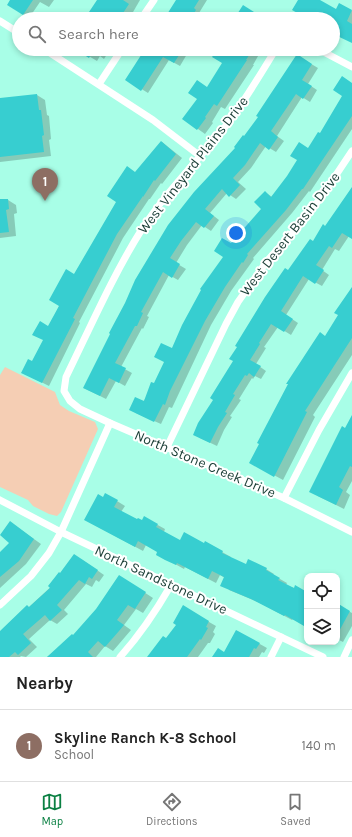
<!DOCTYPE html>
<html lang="en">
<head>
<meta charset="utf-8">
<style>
  body { margin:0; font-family:Karla,sans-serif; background:#f2f2f2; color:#222 }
  .controls { position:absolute; right:12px; bottom:12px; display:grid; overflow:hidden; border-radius:8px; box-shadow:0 2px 6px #0003 }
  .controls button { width:36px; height:36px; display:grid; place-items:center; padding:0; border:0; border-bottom:1px solid #e0e0e0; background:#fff; color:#222; font:20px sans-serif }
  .you { position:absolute; left:236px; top:233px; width:14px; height:14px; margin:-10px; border:3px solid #fff; border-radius:50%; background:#1a73e8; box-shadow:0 0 0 6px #1a73e833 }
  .badge { display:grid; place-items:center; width:26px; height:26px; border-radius:50%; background:#0b8043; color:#fff; font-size:13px; font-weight:700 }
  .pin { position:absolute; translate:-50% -33px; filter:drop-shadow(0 1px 2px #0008) }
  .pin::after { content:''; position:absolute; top:21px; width:14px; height:12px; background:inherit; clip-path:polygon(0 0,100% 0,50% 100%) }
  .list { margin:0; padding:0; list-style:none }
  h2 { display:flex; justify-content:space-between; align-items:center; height:52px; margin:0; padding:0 16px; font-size:17px }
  h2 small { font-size:13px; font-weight:400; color:#767676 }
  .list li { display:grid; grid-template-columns:26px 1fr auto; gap:12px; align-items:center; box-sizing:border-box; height:72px; padding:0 16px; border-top:1px solid #e0e0e0 }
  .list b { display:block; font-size:15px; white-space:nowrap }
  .list p { margin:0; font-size:13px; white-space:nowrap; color:#767676 }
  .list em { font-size:13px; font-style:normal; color:#767676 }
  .icon { flex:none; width:22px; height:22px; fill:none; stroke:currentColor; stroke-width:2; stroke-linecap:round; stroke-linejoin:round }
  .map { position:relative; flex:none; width:352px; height:657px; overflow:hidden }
  .search { position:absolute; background:#fff; box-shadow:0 2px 6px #0003; left:12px; right:12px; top:12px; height:44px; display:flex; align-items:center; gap:10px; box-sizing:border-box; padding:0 14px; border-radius:22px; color:#767676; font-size:15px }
  .sheet { height:124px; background:#fff }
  nav { display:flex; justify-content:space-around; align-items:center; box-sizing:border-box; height:56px; border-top:1px solid #e0e0e0; background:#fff; font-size:11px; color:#767676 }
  nav a { display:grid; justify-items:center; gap:2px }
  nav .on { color:#0b8043 }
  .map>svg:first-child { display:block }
  .green { fill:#f5ceb4 }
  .shadow { fill:#0003 }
  .building { fill:#37ced0 }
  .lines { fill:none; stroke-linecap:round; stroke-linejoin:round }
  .street { stroke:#fff; stroke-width:7 }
  .labels { text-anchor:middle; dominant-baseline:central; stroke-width:4; stroke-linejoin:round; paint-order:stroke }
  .street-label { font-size:14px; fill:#193d35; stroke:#fff }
</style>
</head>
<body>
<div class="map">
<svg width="352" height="657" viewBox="0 0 352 657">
  <rect width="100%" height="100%" fill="#a8fee7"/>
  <!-- green -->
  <polygon class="green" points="5,367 55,392 60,405 69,411 95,422 98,429 61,512 57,516 49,514 33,506 28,500 0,487 0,375"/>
  <!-- shadow -->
  <g class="shadow">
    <polygon points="11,0 54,0 49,7 40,2 29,18 23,14"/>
    <polygon points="98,0 140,0 129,19 89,19"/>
    <polygon points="178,0 207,0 199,13 201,14 198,19 166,19"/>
    <polygon points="299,0 316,0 336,10 340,4 352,11 352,42 333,32 333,19 310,19"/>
    <polygon points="77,49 108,49 107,50 109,51 104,59 100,56 97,61"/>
    <polygon points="147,49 190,49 180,66 169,60 148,93 127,80"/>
    <polygon points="219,49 262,49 253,65 254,65 225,109 221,107 212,122 213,123 205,134 184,119 208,88 223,63"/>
    <polygon points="303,59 318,68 308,84 317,90 310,102 302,97 277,136 284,141 276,152 266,146 251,168 238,182 246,189 236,199 227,193 210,213 219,220 211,231 202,225 187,245 176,263 186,269 178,280 169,275 147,316 149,317 143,329 142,328 121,367 132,373 125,386 116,381 106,399 84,388 237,148"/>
    <polygon points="352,84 352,129 310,192 309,191 292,213 253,258 254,259 231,291 211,325 172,408 169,407 161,424 136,413 154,385 172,349 232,244 263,209 265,192 272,197 320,135"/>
    <polygon points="37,95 45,100 47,115 49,116 51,139 49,140 51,156 0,162 0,99"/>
    <polygon points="162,142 182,158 162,184 161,183 150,199 149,199 123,238 79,322 80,323 49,386 29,376 32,362 44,340 49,327 74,275 136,173"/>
    <polygon points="352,188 352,237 349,236 339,251 335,249 322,270 329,275 322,286 309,279 286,315 298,323 291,335 278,327 264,347 266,348 256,364 266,371 261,379 255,376 253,379 252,378 239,399 241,400 230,416 232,417 224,430 217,446 200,438 214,400 289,271 326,227"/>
    <polygon points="8,200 16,205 17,213 14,214 16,236 0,238 0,201"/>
    <polygon points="352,288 352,355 313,415 315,417 283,480 250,462 340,315"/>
    <polygon points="352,417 352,481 346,492 350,495 344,509 318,496 346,429"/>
    <polygon points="103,498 117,501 125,506 121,512 138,520 143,521 145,518 165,529 164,532 180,541 205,544 206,543 231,557 230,558 246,566 266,569 274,574 273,575 287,583 286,585 307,593 307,627 293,619 292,620 260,603 229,590 225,578 220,575 216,583 185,567 184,569 157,554 159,552 146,545 143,551 93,524"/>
    <polygon points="17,527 41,544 26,564 0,588 0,554 11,543"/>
    <polygon points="81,559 104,575 99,582 96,580 92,587 86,584 64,610 68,614 57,624 50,620 29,639 37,647 26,657 21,656 20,657 0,657 0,632 29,607"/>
    <polygon points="127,581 153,598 143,613 136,609 124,625 131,630 113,651 105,646 96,657 47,657 73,636"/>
    <polygon points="337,605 352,613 352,626 343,642 337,639"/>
    <polygon points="183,607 216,626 213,632 215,634 210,643 208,643 198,657 148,657 167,639 177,625"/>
    <polygon points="237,631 267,648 264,653 262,652 259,657 213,657 224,654"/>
  </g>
  <!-- building -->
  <g class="building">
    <polygon points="10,0 33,0 23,15 7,5"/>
    <polygon points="97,0 123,0 129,4 119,19 87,19 91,14 89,12"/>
    <polygon points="176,0 199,0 194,8 196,10 190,19 164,19"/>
    <polygon points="298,0 320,0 336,9 339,3 352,10 347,21 352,24 352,43 333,34 333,19 308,19 292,10"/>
    <polygon points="243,5 265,19 234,19"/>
    <polygon points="75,49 94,49 89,58"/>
    <polygon points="145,49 183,49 174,63 163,57 141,91 125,80"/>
    <polygon points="218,49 253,49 246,60 247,60 217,106 214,104 205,117 206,118 197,130 182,119 197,99 188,93 197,80 207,87 222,63 212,57"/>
    <polygon points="297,54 312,64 302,80 312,86 303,99 296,94 271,131 278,137 269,150 260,143 245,165 233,178 240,185 229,197 222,189 205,209 214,216 204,228 196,222 181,241 170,258 180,264 172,278 163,272 141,312 143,313 137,326 135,326 115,363 126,368 119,383 109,378 100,396 83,388 110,334 109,333 125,303 135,280 168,225 194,192 235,148 234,147 243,135 244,136 258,117 256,116"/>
    <polygon points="342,76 352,83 352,116 348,122 303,189 302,189 286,210 247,254 248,255 243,263 242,262 225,287 205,321 170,391 165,405 163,404 154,422 129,410 135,397 144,401 151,382 154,383 164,362 154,357 161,343 172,348 182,325 201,290 200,289 223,257 214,251 222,238 231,243 261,209 254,202 265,191 271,197 287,176 297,160 290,156 299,142 308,148 318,132 320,133 342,96 333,90"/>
    <polygon points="37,94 39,110 41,110 44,135 42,136 44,152 0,157 0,98"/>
    <polygon points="161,141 176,154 155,181 154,180 143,197 143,196 117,234 73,318 75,319 42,383 21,373 28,359 32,361 43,340 32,335 40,321 48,326 59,306 49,300 66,269 74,274 116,202 107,196 127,166 135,172"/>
    <polygon points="352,187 352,239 342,233 332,248 329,246 316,265 324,270 315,284 303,276 281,311 293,319 284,332 271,324 259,343 260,344 250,360 261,366 254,377 249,373 247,376 245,375 233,394 235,395 225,412 227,413 218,427 210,443 193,435 198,423 213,400 210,398 233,361 229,359 237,347 235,346 265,297 285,268 288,270 310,239 313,241 323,224 325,226"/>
    <polygon points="0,199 8,199 9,209 6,210 9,232 0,233"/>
    <polygon points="352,287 352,338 305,411 307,412 274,477 249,463 259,444 257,443 288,384 286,384 320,332 325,336 338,315 334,313"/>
    <polygon points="352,415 352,467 350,466 339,487 343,490 336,505 309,492 342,426 345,428"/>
    <polygon points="105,493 118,500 114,507 137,519 138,518 142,520 144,516 158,524 156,527 180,540 184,532 204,543 205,541 223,551 222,553 246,564 248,559 267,568 266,570 280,578 278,580 294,588 295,585 307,592 307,622 304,626 285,615 284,616 251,599 220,586 224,577 212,571 208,579 177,563 176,565 165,560 156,555 157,552 138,541 135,547 84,520 98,494 103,497"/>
    <polygon points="10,521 34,539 19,561 0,577 0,552 9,543 0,535"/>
    <polygon points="74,554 98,570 92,579 89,577 85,584 79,580 57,605 62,610 50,621 45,615 23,634 31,643 18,655 15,652 9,657 0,657 0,631 27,605 29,607 50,588 48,586 59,572 60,573"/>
    <polygon points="119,575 146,592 135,609 128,605 117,620 124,625 119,631 105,647 98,641 88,652 93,657 47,657 72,634 73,635 96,609"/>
    <polygon points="337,603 350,611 337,635"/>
    <polygon points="183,605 209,621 206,627 208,628 201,640 200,639 187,657 147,657 163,636 166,638 176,625 173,623"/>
    <polygon points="236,630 260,643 256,649 254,648 249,657 212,657 218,648 224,652"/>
  </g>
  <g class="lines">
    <!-- street -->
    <g class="street">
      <polyline points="141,19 154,0"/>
      <polyline points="0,21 19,33"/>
      <polyline points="44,49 153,120 200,156"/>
      <path d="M 276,49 C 258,78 242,106 221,132 C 194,164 165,194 142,229 C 113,275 90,328 66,377 L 64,391 L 70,401 L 80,409 L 110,423 L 284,498 L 352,532"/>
      <polyline points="318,49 352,67"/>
      <polyline points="99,84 122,49"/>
      <polyline points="167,447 226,324 238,302 267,261 303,221 322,196 352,151"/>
      <polyline points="284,498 319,430 352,373"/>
      <polyline points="0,500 61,532 323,657"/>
      <polyline points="0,605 31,576 49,553 61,532 110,423"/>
      <path d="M 120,657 C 140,635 156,611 171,585"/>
      <polyline points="271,657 281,637"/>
      <polyline points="344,657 352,640"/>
    </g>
  </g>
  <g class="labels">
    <!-- street labels -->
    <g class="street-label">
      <text transform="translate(193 165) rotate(-52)">West Vineyard Plains Drive</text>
      <text transform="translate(290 234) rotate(-52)">West Desert Basin Drive</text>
      <text transform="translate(205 464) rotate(23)">North Stone Creek Drive</text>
      <text transform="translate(161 580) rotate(25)">North Sandstone Drive</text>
    </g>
  </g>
</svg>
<div class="controls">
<button><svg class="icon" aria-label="locate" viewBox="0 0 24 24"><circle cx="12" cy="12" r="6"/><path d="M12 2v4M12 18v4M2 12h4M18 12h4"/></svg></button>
<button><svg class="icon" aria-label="layers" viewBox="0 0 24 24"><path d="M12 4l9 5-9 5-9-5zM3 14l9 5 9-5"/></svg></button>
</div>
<div class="you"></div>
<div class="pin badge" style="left:45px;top:201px;background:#8d6e63">1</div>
<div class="search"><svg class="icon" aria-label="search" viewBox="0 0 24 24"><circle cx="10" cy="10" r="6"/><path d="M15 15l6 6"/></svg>Search here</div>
</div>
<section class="sheet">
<h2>Nearby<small></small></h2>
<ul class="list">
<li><span class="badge" style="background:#8d6e63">1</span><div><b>Skyline Ranch K-8 School</b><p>School</p></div><em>140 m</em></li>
</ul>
</section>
<nav>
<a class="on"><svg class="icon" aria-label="map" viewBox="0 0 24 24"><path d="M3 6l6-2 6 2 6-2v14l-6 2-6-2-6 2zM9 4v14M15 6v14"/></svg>Map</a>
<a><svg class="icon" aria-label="directions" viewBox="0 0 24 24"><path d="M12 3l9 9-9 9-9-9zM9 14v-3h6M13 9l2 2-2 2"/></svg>Directions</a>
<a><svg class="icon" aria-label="saved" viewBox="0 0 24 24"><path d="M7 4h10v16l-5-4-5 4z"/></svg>Saved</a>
</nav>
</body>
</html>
